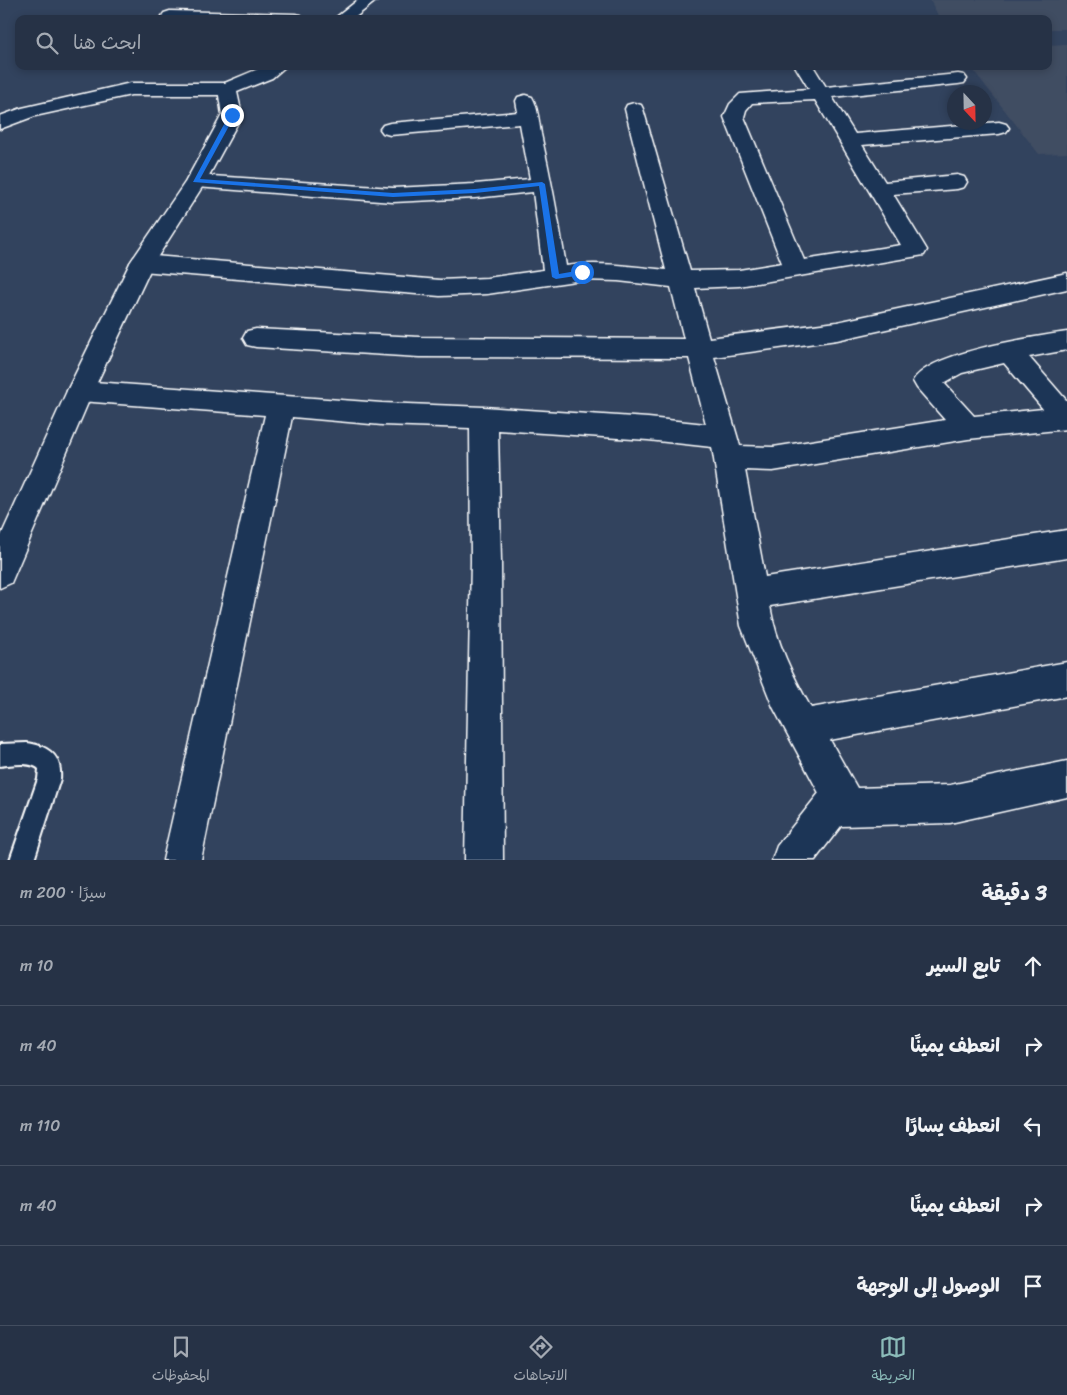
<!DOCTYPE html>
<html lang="ar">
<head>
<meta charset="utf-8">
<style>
  body { margin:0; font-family:Sriracha,"Playpen Sans Arabic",sans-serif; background:#2e3a4d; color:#f1f3f6; direction:rtl }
  .compass { position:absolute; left:947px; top:85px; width:45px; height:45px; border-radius:50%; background:#263246; box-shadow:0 2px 8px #0003; rotate:158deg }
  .stop { position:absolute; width:15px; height:15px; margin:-11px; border:4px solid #1a73e8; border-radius:50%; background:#fff }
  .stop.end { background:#1a73e8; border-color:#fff; box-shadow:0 1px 5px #0008 }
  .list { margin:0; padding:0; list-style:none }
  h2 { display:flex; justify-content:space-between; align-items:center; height:65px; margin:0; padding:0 20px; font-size:21px }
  h2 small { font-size:16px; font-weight:400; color:#a4aab3 }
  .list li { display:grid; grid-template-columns:32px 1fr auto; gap:15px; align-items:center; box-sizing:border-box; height:80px; padding:0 20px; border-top:1px solid #424d5f }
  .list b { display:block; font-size:19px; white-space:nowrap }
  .list em { font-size:16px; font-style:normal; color:#a4aab3 }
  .icon { flex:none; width:28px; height:28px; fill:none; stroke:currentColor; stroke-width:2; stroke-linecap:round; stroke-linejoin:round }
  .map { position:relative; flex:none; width:1067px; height:860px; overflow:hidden; direction:ltr }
  .search { position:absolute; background:#263246; box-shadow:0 2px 8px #0003; left:15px; right:15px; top:15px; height:55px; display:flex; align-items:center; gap:12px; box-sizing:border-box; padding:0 18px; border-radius:10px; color:#a4aab3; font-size:19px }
  .sheet { height:465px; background:#263246 }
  nav { display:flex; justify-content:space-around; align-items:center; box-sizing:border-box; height:70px; border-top:1px solid #424d5f; background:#263246; font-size:14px; color:#a4aab3 }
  nav a { display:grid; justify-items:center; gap:2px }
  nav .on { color:#8bbbb9 }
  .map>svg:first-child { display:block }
  .built { fill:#414d62 }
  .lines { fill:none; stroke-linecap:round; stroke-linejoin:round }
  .service-casing { stroke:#fff; stroke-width:4 }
  .minor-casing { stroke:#fff; stroke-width:3 }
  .secondary-casing { stroke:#fff; stroke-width:3 }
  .service { fill:#1d3557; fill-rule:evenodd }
  .minor { fill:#1d3557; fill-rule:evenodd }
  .secondary { fill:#1d3557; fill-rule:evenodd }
  .route { fill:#1a73e8 }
</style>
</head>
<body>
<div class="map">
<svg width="1067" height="860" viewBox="0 0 1067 860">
  <rect width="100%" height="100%" fill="#32435e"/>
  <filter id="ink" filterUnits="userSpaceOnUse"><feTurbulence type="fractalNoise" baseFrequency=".02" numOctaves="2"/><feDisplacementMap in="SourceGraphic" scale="10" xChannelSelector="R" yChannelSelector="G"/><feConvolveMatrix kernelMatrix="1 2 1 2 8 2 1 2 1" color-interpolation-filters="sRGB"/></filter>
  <g filter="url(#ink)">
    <!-- built -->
    <g class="built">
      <polygon points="930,0 1067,0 1067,29 1048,29 1048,19 940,19"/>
      <polygon points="1067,44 1067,153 1039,154 970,66 1048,66 1048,45"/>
    </g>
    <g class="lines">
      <defs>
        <path id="service" d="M 27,743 C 49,746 62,756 60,779 L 34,860 L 10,860 L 38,779 L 39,769 C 30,761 11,765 0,766 L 0,744 Z"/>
        <g id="minor">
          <polygon points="170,11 295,14 301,15 303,19 164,19 162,16 164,13"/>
          <path d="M 795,66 L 813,66 L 826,87 L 958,74 L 964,75 L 967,79 L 964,83 L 958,84 L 832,97 L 855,134 L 999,122 L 1006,124 L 1009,128 L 1006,132 L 999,134 L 862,145 L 885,182 L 957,175 L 964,177 L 967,182 L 964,187 L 957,189 L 893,194 L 927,250 L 924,255 L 739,286 L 695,288 L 709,338 L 837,322 L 1067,273 L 1067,289 L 837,340 L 714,357 L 740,446 L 773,447 L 945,420 L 917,388 L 913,381 C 928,352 1034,337 1067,332 L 1067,350 L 1029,357 L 1067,401 L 1067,429 L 968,439 L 773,471 L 745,470 L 765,577 L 1067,530 L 1067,558 L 770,606 C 776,642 793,676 811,708 L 1067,662 L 1067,696 L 830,740 L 857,788 L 950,785 L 1067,761 L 1067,797 L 950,823 L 841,826 L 815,860 L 772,860 L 777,846 L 819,793 L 773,707 L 741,626 L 712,447 L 648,440 L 498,430 L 501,561 L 503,860 L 465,860 L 471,561 L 470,428 L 382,425 L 292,417 L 201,860 L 163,860 L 265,415 L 80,401 L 71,398 L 67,391 L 71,384 L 80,381 L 382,403 L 484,407 L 648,418 L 706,424 L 689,358 L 419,357 L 256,347 L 247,345 L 243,338 L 247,331 L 256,329 L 419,337 L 684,339 L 671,287 L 618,281 L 582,280 L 487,294 L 440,296 L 142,271 L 134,269 L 130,263 L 134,257 L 142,255 L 440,280 L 487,278 L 543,270 L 533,192 L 475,198 L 393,202 L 196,187 L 189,186 L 186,181 L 189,176 L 196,175 L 393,188 L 475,184 L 530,179 L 520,124 L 390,135 L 383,133 L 380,129 L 383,125 L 390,123 L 518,112 L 516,101 L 518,97 L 525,95 L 532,97 C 538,107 539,122 541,134 C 551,178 559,222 566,266 C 599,261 633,267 666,270 L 625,109 L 627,105 L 634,103 L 641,105 L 643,109 L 690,271 L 739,270 L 782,263 L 724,117 L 730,104 L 740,94 L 809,89 ZM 815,100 L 901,245 L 804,260 L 744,117 L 746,110 L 752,103 ZM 1004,363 L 1043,409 L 974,416 L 944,383 L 962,373 Z"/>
          <polygon points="131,83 227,83 234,85 236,89 234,93 227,95 131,95 35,116 0,129 0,116 22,108"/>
        </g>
        <g id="secondary">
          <polygon points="358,0 377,0 353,19 334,19"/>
          <polygon points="265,66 286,66 272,78 237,92 242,115 206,181 153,264 93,391 11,583 0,588 0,538 67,391 130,263 186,181 222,115 218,89 220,85"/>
        </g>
      </defs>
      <!-- service casing -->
      <use href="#service" class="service-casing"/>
      <!-- minor casing -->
      <use href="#minor" class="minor-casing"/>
      <!-- secondary casing -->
      <use href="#secondary" class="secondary-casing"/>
      <!-- service -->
      <use href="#service" class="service"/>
      <!-- minor -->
      <use href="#minor" class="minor"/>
      <!-- secondary -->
      <use href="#secondary" class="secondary"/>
    </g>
  </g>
  <!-- route -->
  <polygon class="route" points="232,113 235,115 200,179 393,193 475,189 542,182 545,184 559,274 582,270 585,272 582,275 556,279 552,277 539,186 475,193 393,197 193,182 229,115"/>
</svg>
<svg class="compass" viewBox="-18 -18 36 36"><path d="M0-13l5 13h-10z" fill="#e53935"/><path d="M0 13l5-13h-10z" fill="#a4aab3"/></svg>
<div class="stop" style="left:582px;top:272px"></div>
<div class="stop end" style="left:232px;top:115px"></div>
<div class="search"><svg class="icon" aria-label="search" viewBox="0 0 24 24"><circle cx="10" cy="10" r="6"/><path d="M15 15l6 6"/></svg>ابحث هنا</div>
</div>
<section class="sheet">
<h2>3 دقيقة<small>سيرًا · 200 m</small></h2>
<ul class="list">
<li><svg class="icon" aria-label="ahead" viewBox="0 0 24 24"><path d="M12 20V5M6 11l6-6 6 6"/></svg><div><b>تابع السير</b></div><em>10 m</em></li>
<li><svg class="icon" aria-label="right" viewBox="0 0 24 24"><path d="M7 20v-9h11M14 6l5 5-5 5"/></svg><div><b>انعطف يمينًا</b></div><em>40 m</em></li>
<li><svg class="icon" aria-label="left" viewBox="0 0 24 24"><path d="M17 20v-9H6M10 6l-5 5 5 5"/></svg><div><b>انعطف يسارًا</b></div><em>110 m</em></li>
<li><svg class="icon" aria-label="right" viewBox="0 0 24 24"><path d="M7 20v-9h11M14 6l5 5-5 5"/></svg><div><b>انعطف يمينًا</b></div><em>40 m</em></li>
<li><svg class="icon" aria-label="arrive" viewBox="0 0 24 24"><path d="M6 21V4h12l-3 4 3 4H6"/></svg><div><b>الوصول إلى الوجهة</b></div></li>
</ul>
</section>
<nav>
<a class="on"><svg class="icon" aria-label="map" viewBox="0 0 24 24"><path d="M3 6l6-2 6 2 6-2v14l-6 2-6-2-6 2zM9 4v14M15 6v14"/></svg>الخريطة</a>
<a><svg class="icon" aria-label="directions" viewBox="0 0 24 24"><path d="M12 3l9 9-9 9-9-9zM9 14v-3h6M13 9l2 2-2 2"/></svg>الاتجاهات</a>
<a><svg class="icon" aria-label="saved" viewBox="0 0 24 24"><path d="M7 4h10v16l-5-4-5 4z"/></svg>المحفوظات</a>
</nav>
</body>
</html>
